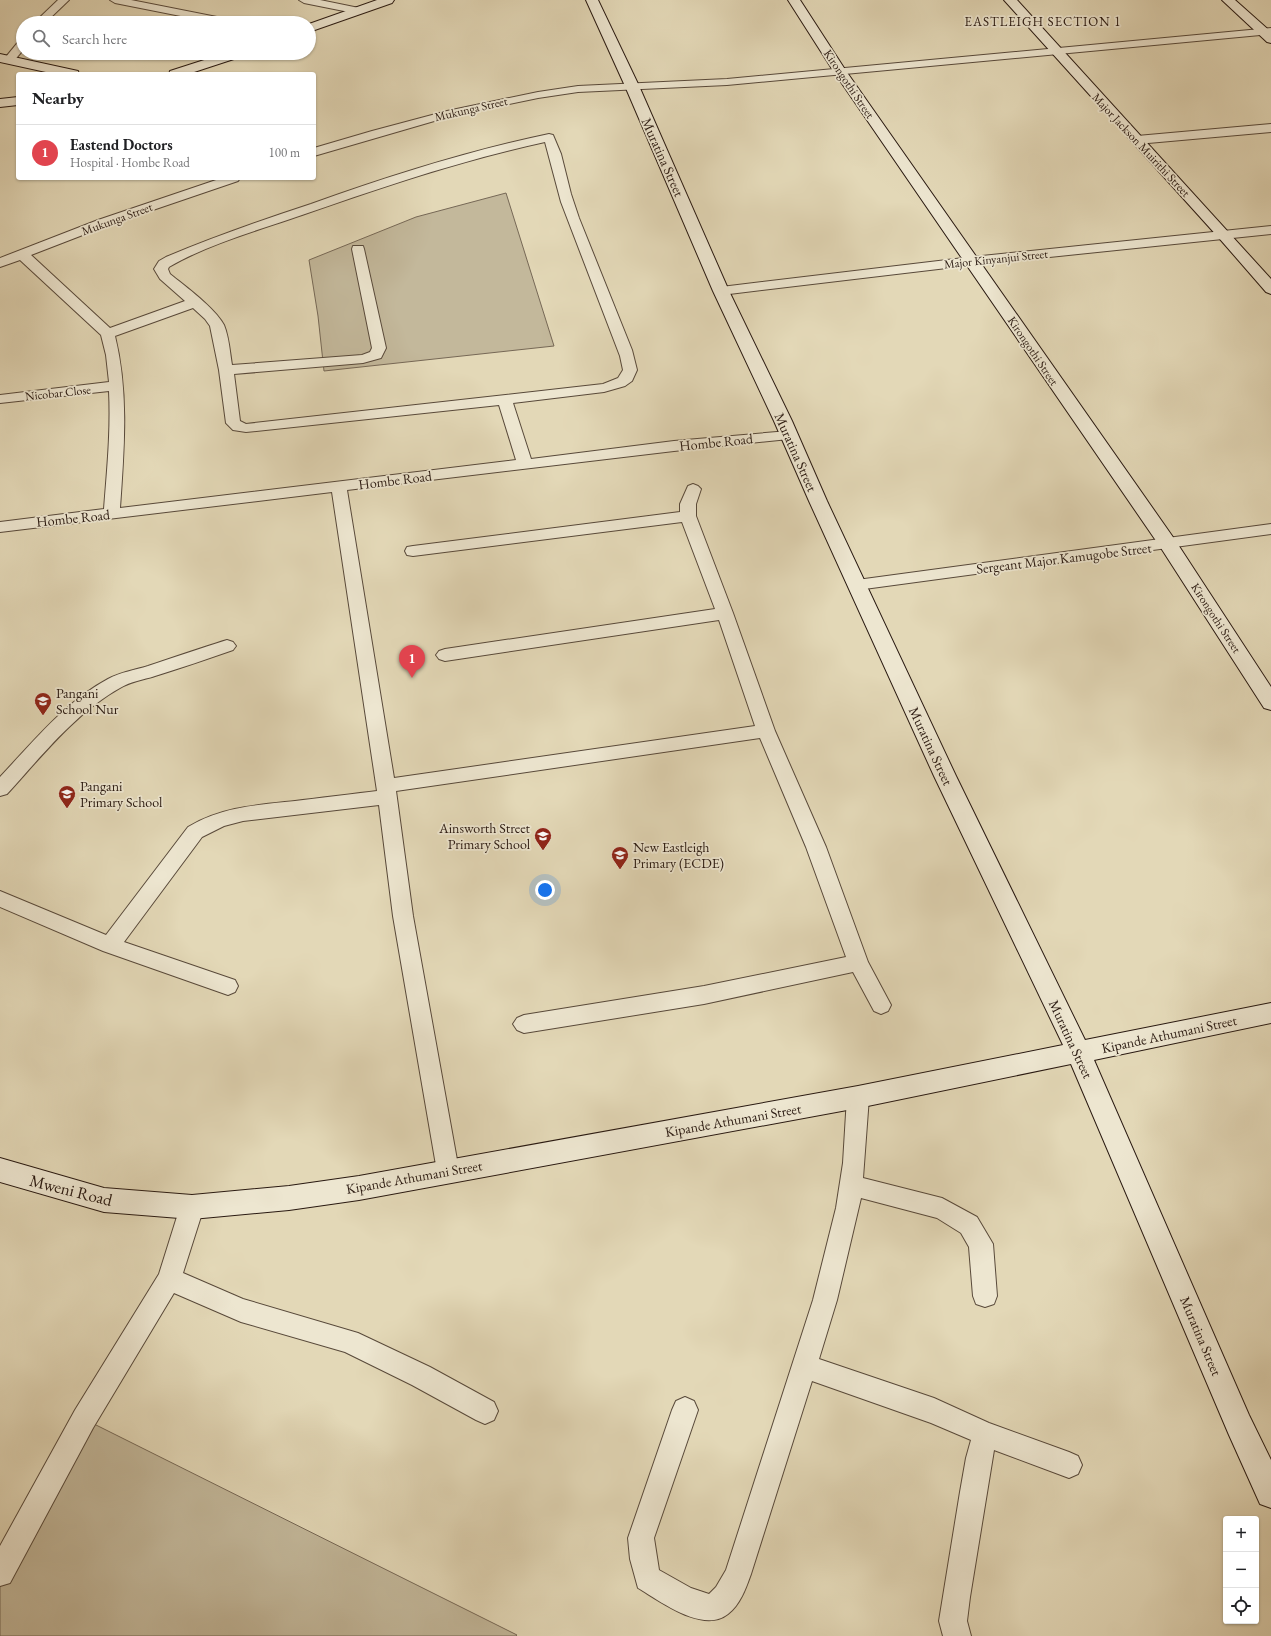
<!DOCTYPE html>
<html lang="en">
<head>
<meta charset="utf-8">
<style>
  body { margin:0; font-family:"EB Garamond",serif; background:#f6f6f6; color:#202124 }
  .controls { position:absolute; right:12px; bottom:12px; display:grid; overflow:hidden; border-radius:4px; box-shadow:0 1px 3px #0004 }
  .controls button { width:36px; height:36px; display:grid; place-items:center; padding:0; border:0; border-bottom:1px solid #e0e0e0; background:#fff; color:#202124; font:20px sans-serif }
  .you { position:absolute; left:545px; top:890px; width:14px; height:14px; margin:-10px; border:3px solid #fff; border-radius:50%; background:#1a73e8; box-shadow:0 0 0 6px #1a73e833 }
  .badge { display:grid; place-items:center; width:26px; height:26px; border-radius:50%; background:#111827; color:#fff; font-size:13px; font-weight:700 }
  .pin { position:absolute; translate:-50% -33px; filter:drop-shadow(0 1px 2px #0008) }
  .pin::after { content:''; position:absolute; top:21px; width:14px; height:12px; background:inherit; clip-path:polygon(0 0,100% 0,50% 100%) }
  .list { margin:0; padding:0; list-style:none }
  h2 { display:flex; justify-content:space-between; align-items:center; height:52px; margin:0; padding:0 16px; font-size:17px }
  h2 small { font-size:13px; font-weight:400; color:#757577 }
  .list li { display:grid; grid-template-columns:26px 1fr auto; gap:12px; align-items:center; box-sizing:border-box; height:56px; padding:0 16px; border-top:1px solid #e0e0e0 }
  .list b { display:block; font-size:15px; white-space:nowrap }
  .list p { margin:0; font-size:13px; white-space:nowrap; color:#757577 }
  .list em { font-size:13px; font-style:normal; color:#757577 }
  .icon { flex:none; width:22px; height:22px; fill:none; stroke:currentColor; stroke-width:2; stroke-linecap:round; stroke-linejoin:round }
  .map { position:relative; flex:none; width:1271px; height:1636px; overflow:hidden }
  .search { position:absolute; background:#fff; box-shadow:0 1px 3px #0004; left:16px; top:16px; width:300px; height:44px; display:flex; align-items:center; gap:10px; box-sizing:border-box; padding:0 14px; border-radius:22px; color:#757577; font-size:15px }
  .panel { position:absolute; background:#fff; box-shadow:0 1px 3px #0004; left:16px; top:72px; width:300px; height:108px; border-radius:4px }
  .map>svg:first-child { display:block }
  .green { fill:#c3b89b; stroke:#766856 }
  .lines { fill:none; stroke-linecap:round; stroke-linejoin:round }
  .street-casing { stroke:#58493a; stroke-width:2 }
  .secondary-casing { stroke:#291911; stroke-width:2 }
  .street { fill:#ede6d0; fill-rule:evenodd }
  .secondary { fill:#ede6d0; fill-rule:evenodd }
  .labels { text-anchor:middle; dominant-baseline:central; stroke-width:3.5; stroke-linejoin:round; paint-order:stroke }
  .far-street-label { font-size:12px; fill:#291911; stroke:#ede6d0 }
  .far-quarter-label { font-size:13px; letter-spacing:1px; fill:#291911; stroke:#ede6d0 }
  .street-label { font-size:14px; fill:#291911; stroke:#ede6d0 }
  .poi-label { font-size:14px; fill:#291911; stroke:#ede6d0; text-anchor:start }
  .near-street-label { font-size:17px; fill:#291911; stroke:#ede6d0 }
</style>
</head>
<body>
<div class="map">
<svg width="1271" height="1636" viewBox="0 0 1271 1636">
  <rect width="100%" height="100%" fill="#e3d8b7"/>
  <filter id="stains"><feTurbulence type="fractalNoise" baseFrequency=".005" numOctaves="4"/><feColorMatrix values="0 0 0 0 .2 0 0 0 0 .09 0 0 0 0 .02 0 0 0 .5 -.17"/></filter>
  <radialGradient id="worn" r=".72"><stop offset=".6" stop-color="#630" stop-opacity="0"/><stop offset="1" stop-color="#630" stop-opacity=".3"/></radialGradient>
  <!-- green -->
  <g class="green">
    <polygon points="506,193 554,346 324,371 318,316 309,260 416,217"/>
    <polygon points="84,1419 517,1635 516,1636 0,1636 0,1549"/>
  </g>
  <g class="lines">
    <defs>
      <g id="street">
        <polygon points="58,0 69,0 45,23 34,23"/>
        <polygon points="110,0 131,0 232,20 237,23 216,23 115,3"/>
        <polygon points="299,0 320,0 359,8 364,11 359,14 304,3"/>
        <polygon points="1271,28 1271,34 727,85 578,92 538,98 448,117 314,156 314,148 372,131 447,111 538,92 578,86 727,79"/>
        <polygon points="23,40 23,50 13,62 5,62 4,60 5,58 19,41"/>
        <polygon points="179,53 200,53 223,58 224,60 219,63 180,55"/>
        <polygon points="1271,124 1271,132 1137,144 1133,143 1131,140 1133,137 1137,136"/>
        <path d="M 549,134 L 553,135 L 561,154 L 571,194 L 579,218 L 632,350 L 637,370 L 632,381 L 625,386 L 604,392 L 513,403 L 531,459 L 674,441 L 789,431 L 794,432 L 796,435 L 794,438 L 789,439 L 674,451 L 347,490 L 394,778 L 755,726 L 719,620 L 445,661 L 439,659 L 436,655 L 439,651 L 445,649 L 715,609 L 682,522 L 413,556 L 407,555 L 405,551 L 407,547 L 413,546 L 680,512 L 680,504 L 688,486 L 693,484 L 698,486 L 701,489 L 696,504 L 696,516 L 733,613 L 775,731 L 826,847 L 868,962 L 891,1005 L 888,1011 L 881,1014 L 874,1011 L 853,972 L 704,1004 L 524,1033 L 517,1030 L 513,1024 L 517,1018 L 524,1015 L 704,986 L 846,957 L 806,847 L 760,738 L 396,791 L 413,916 L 459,1171 L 456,1178 L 448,1181 L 440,1178 L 437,1171 L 393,916 L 379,805 L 243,821 L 224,826 L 202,837 L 124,942 L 235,980 L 238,986 L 235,992 L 228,995 L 103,951 L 0,907 L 0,891 L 106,935 L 188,827 C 221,807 257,805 295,801 C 322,798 350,794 377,791 L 332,492 L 0,532 L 0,522 L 104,509 C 107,470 111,431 109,391 L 0,403 L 0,395 L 109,382 L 106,355 L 101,335 L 20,260 L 0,267 L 0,258 L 98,220 L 222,178 L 240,178 L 238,181 L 106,226 L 31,255 L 110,328 L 185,301 L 160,279 L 154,269 L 159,261 L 166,257 C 214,237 262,220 311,204 C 389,176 468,151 549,134 ZM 545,142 L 561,202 L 620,356 L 623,370 L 618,378 L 603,384 L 246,424 L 240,421 L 234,374 L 363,363 L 381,358 L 386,348 L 364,249 L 363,246 L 353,246 L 352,249 L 372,348 L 370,352 L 362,355 L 232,365 C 230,353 229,337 224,325 C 215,308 186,287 170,274 L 168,269 L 169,267 C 208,244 259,230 302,215 C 382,187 462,160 545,142 ZM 193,308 L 205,319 L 210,326 L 219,370 L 226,423 L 233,430 L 246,432 L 499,405 L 516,460 L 120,508 C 124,450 129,393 115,336 Z"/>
        <polygon points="1271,226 1271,234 972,265 721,295 716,294 714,291 716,288 721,287 972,257"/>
        <polygon points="1271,524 1271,534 857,590 851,589 849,585 851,581 857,580"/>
        <path d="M 227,640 L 233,642 L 236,646 L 233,650 C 207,659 181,668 155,676 C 143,680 131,681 120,688 C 75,713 41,757 7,794 L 0,796 L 0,777 C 33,742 65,702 108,679 C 121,672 135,670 148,666 C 175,657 201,648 227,640 Z"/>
        <path d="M 858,1087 L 866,1090 L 869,1097 L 863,1178 L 942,1198 L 977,1217 L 993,1244 L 997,1296 L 994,1304 L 985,1307 L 976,1304 L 973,1296 L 969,1247 L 961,1233 L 937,1218 L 861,1198 L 837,1300 L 819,1359 L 934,1398 L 989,1423 L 1069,1452 L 1078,1456 L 1082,1465 L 1078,1474 L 1069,1478 L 994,1450 L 970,1597 L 967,1621 L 971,1636 L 943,1636 L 939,1621 L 960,1492 L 966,1458 L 971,1440 L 931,1423 L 812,1381 L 751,1574 C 746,1588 740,1605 728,1614 C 703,1634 660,1601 638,1588 L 630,1559 L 628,1538 L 672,1410 L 676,1401 L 685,1397 L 694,1401 L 698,1410 L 654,1538 L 659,1570 L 691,1588 L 709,1594 L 716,1587 L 726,1570 L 813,1300 L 836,1208 L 843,1163 L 847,1097 L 850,1090 Z"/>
        <polygon points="192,1196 200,1200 204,1207 183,1273 243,1299 358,1333 430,1367 494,1402 498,1411 494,1420 485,1424 476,1420 412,1385 345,1352 241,1322 174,1293 93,1428 10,1583 0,1586 0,1546 75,1410 159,1274 180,1207 184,1200"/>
      </g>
      <g id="secondary">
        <polygon points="377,0 394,0 392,3 309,32 309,24"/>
        <polygon points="586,0 598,0 639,86 729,291 792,421 827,501 956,776 1085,1040 1271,1003 1271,1023 1094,1060 1249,1415 1271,1460 1271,1508 1260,1504 1229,1435 1071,1064 858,1108 359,1200 289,1210 192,1219 104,1212 0,1182 0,1158 104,1188 192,1195 289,1186 359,1176 858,1086 1063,1045 934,776 809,501 774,421 713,291 625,86"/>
        <polygon points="788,0 800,0 846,71 1175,540 1271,687 1271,710 1264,708 1161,548 834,72"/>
        <polygon points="1004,0 1017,0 1271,279 1271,294 1266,292 1219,238"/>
        <polygon points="1222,0 1235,0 1271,32 1271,43 1267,42"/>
        <polygon points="226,53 245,53 243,56 188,74 169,74 170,71"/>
        <polygon points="0,54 78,71 79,74 55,74 0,62"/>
        <polygon points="18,97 18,105 0,107 0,99"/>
      </g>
    </defs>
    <!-- street casing -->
    <use href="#street" class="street-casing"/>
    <!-- secondary casing -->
    <use href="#secondary" class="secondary-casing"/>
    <!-- street -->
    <use href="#street" class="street"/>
    <!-- secondary -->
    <use href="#secondary" class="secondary"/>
  </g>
  <!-- icons -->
  <defs>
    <symbol id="school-pin" viewBox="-11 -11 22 30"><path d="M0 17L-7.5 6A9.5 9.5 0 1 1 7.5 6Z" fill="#8f2418" stroke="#ede6d0"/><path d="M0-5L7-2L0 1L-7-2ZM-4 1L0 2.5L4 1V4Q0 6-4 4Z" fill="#fff"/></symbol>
  </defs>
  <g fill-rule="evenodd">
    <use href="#school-pin" x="33" y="691" width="20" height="27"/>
    <use href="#school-pin" x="57" y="784" width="20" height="27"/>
    <use href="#school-pin" x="533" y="826" width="20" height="27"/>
    <use href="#school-pin" x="610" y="845" width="20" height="27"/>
  </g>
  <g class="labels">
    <!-- far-street labels -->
    <g class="far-street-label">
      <text transform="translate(849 84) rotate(56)">Kirongothi Street</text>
      <text transform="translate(471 109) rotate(-13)">Mukunga Street</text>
      <text transform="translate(1141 145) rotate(47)">Major Jackson Muirithi Street</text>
      <text transform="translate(117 219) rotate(-20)">Mukunga Street</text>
      <text transform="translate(996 259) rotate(-6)">Major Kinyanjui Street</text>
      <text transform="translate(1033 351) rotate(56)">Kirongothi Street</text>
      <text transform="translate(58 393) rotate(-6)">Nicobar Close</text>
      <text transform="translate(1216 618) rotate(57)">Kirongothi Street</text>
    </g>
    <!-- far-quarter labels -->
    <g class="far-quarter-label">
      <text x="1043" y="21">EASTLEIGH SECTION 1</text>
    </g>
    <!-- street labels -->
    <g class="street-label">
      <text transform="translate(663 157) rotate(66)">Muratina Street</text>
      <text transform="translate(716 442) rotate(-6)">Hombe Road</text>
      <text transform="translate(796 452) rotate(66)">Muratina Street</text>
      <text transform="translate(395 480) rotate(-7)">Hombe Road</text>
      <text transform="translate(73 518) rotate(-6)">Hombe Road</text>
      <text transform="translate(1064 558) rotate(-7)">Sergeant Major Kamugobe Street</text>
      <text transform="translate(931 746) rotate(65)">Muratina Street</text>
      <text transform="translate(1169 1034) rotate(-12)">Kipande Athumani Street</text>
      <text transform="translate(1071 1039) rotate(65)">Muratina Street</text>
      <text transform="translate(733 1120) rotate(-10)">Kipande Athumani Street</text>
      <text transform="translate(414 1177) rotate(-10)">Kipande Athumani Street</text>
      <text transform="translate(1201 1336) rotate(67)">Muratina Street</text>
    </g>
    <!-- poi labels -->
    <g class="poi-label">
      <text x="56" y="693">Pangani<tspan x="56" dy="16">School Nur</tspan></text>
      <text x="80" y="786">Pangani<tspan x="80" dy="16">Primary School</tspan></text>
      <text x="530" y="828" text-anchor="end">Ainsworth Street<tspan x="530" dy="16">Primary School</tspan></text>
      <text x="633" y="847">New Eastleigh<tspan x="633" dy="16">Primary (ECDE)</tspan></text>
    </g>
    <!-- near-street labels -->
    <g class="near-street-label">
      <text transform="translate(71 1190) rotate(14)">Mweni Road</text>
    </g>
  </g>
  <rect width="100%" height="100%" filter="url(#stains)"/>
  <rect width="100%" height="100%" fill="url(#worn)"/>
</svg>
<div class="controls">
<button>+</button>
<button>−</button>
<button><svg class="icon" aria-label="locate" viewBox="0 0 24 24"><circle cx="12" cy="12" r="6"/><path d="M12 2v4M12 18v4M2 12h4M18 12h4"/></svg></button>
</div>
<div class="you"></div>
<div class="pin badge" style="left:412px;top:678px;background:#e0444e">1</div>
<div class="search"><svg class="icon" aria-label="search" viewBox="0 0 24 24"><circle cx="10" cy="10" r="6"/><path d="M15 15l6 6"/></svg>Search here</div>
<section class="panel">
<h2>Nearby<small></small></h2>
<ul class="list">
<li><span class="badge" style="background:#e0444e">1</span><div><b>Eastend Doctors</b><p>Hospital · Hombe Road</p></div><em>100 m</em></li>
</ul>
</section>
</div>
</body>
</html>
